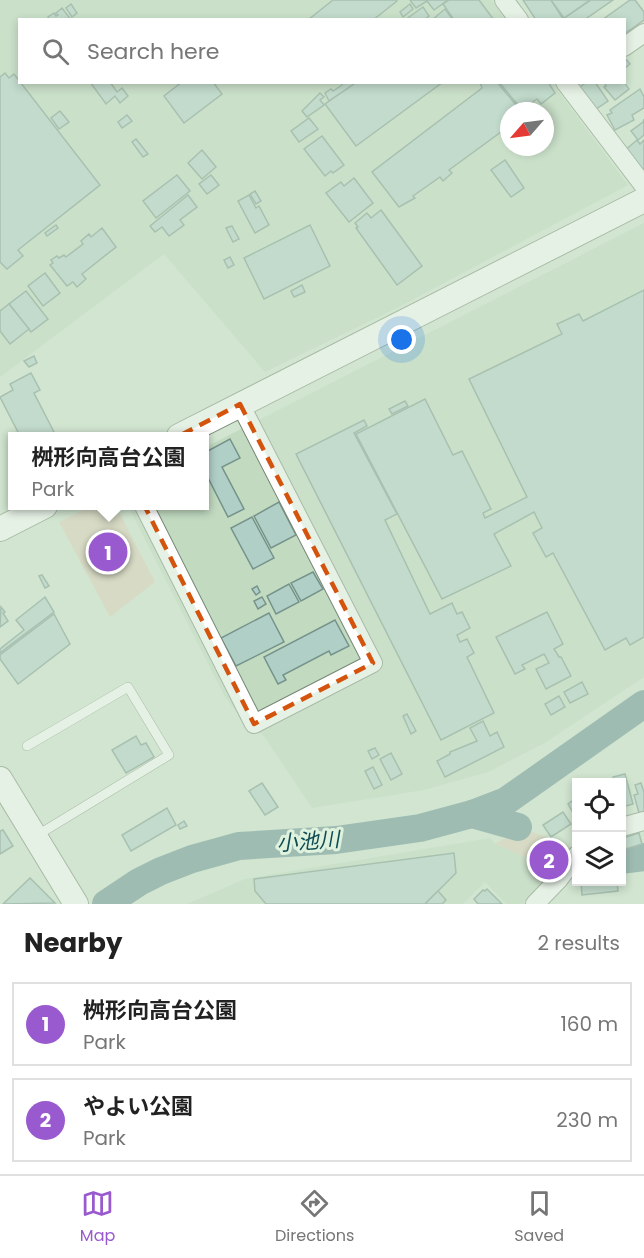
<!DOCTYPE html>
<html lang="en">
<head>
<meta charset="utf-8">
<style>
  body { margin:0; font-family:Poppins,"Noto Sans JP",sans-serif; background:#f6f6f6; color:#222 }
  .controls { position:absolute; right:18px; bottom:18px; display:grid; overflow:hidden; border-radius:0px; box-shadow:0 3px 9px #0003 }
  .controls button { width:54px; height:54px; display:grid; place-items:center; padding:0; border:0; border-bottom:2px solid #e0e0e0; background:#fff; color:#222; font:30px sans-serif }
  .compass { position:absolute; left:500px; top:102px; width:54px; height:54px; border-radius:50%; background:#fff; box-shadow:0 3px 9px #0003; rotate:242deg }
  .you { position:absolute; left:402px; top:340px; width:21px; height:21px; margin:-15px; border:4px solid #fff; border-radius:50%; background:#1a73e8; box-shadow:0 0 0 9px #1a73e833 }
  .badge { display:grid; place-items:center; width:39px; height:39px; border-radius:50%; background:#9959cf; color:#fff; font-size:20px; font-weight:700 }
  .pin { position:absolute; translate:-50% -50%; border:3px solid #fff; box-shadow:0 2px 6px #0006 }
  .popup { position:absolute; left:8px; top:432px; width:201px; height:78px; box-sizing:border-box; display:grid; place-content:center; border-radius:0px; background:#fff; filter:drop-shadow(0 2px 4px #0005); font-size:20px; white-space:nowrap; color:#767676 }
  .popup b { font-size:22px; color:#222 }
  .popup::after { content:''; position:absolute; left:50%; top:100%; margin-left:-12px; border:12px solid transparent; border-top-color:#fff }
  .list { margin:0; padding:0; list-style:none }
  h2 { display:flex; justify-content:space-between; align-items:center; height:78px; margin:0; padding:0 24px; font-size:26px }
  h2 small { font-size:20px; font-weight:400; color:#767676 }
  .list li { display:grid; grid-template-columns:39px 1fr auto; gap:18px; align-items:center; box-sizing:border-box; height:84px; margin:0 12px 12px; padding:0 12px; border:2px solid #e0e0e0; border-radius:0px }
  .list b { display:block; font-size:22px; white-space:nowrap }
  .list p { margin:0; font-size:20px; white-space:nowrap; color:#767676 }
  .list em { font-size:20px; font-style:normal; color:#767676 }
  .icon { flex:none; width:33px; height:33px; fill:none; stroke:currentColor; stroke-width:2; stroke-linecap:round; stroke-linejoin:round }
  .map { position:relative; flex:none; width:644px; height:904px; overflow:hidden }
  .search { position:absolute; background:#fff; box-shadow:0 3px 9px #0003; left:18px; right:18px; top:18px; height:66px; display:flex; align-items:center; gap:15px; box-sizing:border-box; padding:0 21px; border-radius:0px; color:#767676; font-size:22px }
  .sheet { height:270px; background:#fff }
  nav { display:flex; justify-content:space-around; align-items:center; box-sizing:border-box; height:84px; border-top:2px solid #e0e0e0; background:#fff; font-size:16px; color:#767676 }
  nav a { display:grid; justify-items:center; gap:3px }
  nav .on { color:#9959cf }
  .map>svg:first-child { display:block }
  .built { fill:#c1dac0; fill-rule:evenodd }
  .green { fill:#decfb9 }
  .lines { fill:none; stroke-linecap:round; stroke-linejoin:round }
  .river { stroke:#638a91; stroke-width:28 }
  .building { fill:#b0cfc7; stroke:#76938b; stroke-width:1.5 }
  .lane-casing { stroke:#768875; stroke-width:10 }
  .street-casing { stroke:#768875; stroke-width:20 }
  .secondary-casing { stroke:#768875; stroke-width:26 }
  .lane { stroke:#fff; stroke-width:9 }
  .street { stroke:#fff; stroke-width:18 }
  .secondary { stroke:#fff; stroke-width:24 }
  .marked { fill:none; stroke:#d4540e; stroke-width:4.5; stroke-dasharray:12 8; stroke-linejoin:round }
  .labels { text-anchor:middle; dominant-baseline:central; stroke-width:6; stroke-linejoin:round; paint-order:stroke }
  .water-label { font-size:21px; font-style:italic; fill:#104c54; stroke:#def2dd }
</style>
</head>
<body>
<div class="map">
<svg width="644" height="904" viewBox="0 0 644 904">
  <rect width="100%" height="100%" fill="#d1e5d0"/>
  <!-- built -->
  <g class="built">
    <path d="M 0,0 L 491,0 L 506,19 L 20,20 L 20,82 L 552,83 L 628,185 L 399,307 L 265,372 L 164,254 L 0,377 ZM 509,111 L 545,111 L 545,147 L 509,147 Z"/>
    <polygon points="644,223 644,677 543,744 488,772 424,790 312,808 263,735 241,718 225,697 128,506 204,506 204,448"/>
    <polygon points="490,838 495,844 557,870 523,904 506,904 485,882 463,904 187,904 245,879"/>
  </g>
  <!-- green -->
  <g class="green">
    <polygon points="91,506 116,506 155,582 110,617 59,522"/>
    <polygon points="522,828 576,849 557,870 495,844"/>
  </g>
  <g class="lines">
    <!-- river -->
    <g class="river">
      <polyline points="472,814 518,827"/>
      <polyline points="622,860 644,857"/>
      <polyline points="106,904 139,882 161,871 192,859 239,846 336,840 420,828 472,814 506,801 644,704"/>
    </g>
  </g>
  <!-- building -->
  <g class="building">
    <polygon points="333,0 396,0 397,1 373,20 308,20"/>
    <polygon points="410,0 448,0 434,10 427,1 416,8"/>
    <polygon points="449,0 479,0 494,20 454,20 443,4"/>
    <polygon points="523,0 551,0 563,19 591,0 613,0 584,20 536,20"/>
    <polygon points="551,0 590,0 564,18"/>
    <polygon points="630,0 635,0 644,12 644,20 624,34 624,20 602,20"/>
    <polygon points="71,4 77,13 72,17 66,8"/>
    <polygon points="410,4 413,9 403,17 400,12"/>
    <polygon points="423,7 429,16 424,20 405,20"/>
    <polygon points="62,8 71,20 50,20 48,17 54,13 56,16 58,15 56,13"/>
    <polygon points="445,9 453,20 432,20"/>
    <polygon points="624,57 630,64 624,69"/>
    <polygon points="5,73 9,78 14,74 100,185 18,250 23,256 7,269 0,262 0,77"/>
    <polygon points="90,82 110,82 117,92 122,88 128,96 120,103 115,96 106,104"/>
    <polygon points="182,82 213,82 222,94 184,123 164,96"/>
    <polygon points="341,82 353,82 354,85 329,101 325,93 331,89 333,91 342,85"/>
    <polygon points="357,82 443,82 356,146 325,104"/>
    <polygon points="480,82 497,82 521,111 509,111 509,126 449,170 452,173 443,181 440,177 413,196 415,198 399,207 372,172 482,88"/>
    <polygon points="499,82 548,82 555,93 541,104 537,99 522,110"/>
    <polygon points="587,82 595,82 608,101 593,111 574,91"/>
    <polygon points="604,82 624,82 629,89 615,100 604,87 606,86"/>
    <polygon points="640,89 644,97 644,108 632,115 634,120 615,130 607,115 612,113 610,110"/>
    <polygon points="320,93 324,97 320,100 324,105 307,117 302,111"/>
    <polygon points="60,111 69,122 59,129 51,118"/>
    <polygon points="127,115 132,121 122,128 118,122"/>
    <polygon points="309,118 318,129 299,142 291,131"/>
    <polygon points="644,119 644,135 638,140 631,131 643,122"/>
    <polygon points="322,136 344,165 333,173 331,171 325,176 304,149"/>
    <polygon points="136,139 148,154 143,157 132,142"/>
    <polygon points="637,140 640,144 644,140 644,174 624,151"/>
    <polygon points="202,150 216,167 202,179 188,163"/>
    <polygon points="505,160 524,188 511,197 491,170"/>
    <polygon points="177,175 190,191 156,218 143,201"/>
    <polygon points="211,175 219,185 207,194 199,184"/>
    <polygon points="354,178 373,203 349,222 326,193 341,182 344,186"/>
    <polygon points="255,191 261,201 256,204 250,194"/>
    <polygon points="188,195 197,207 180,220 184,225 169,236 162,227 155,232 150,226"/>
    <polygon points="249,195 256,208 259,206 269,225 255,233 238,201"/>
    <polygon points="381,210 422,266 397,285 356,228 358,227 355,223 367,213 371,218"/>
    <polygon points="56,225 58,228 47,236 45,233"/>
    <polygon points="310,225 330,266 264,299 244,258"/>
    <polygon points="232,226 239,239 233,242 226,228"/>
    <polygon points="102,228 116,247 82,274 86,279 77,287 73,282 67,286 50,265 53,263 51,260 57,256 59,258 64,255 66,257 83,244 81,241 89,234 91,237"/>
    <polygon points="230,257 234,265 228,268 224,260"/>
    <polygon points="45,273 60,293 43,306 28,286"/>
    <polygon points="302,285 305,292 294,297 291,291"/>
    <polygon points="644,290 644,637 630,645 626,638 605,650 553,553 546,557 533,533 542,528 534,512 494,534 511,566 442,599 356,434 425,399 453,455 462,451 491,509 483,513 485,518 527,497 469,379 562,334 557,324 579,314 583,321"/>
    <polygon points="26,291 48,319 31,332 9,304"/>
    <polygon points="9,304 29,329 10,344 0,331 0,311"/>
    <polygon points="34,356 37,363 29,367 24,361"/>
    <polygon points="31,373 40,390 34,393 56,436 20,436 0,397 13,390 10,384"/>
    <polygon points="405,401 408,406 392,414 389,409"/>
    <polygon points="364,420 367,426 354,433 397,514 385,520 430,614 452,603 457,614 462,612 470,628 457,635 460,642 467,639 474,653 467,657 494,713 441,740 296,454"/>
    <polygon points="230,439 240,458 222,467 244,509 228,517 207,476 205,477 204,475 204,453"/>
    <polygon points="279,502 296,535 271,548 254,516"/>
    <polygon points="252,517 274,558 253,569 231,528"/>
    <polygon points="313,572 323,589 301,601 291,583"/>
    <polygon points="42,575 49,586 45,588 39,576"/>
    <polygon points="289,584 299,602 276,614 267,596"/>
    <polygon points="257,586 260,592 256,595 252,589"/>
    <polygon points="45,597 54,612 0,653 0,649 24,630 16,620"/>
    <polygon points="262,597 266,604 258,609 254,601"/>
    <polygon points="1,607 5,612 3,613 8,621 0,627"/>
    <polygon points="547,612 563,644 554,649 559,657 561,657 571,676 546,689 536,669 549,663 544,654 522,665 525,669 515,674 496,637"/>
    <polygon points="269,613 284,642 236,666 221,638"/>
    <polygon points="54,614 70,644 18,684 0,659 0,655"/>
    <polygon points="335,620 349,646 331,655 329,651 283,675 286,680 278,684 264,657"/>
    <polygon points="582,682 588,694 570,703 564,692"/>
    <polygon points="559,696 565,707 551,715 545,704"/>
    <polygon points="407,714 416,731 411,734 403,716"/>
    <polygon points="483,721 490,736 497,732 504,747 445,777 437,761 450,754 450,752 477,741 470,728"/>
    <polygon points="136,736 141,745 146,743 154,757 126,773 112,750"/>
    <polygon points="375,748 379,755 372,759 368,751"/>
    <polygon points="391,753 402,774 391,780 380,759"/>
    <polygon points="373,767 382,785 374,789 365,771"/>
    <polygon points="625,774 633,804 622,807 622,782 614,782 613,777"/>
    <polygon points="262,783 278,807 265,815 249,791"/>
    <polygon points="641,783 644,792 644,812 639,813 634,795 638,794 635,785"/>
    <polygon points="576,798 576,818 568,804"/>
    <polygon points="167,808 176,825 131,851 122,835"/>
    <polygon points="563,812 571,824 551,837 543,825"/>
    <polygon points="184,821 187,826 180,829 178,825"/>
    <polygon points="3,830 13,846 0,854 0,831"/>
    <polygon points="639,833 642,844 626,849 623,838"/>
    <polygon points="454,853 456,873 425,904 266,904 255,891 254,879"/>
    <polygon points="30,878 55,903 3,904"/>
    <polygon points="581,882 617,882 618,891 582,895"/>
    <polygon points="487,889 502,904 478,904 474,899 483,890 485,891"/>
    <polygon points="438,891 446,900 442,904 425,904"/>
  </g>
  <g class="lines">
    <defs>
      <polyline id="lane" points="27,746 128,687 169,755 36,836"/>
      <g id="street">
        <polyline points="504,0 519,20"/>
        <polyline points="624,47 644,33"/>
        <polyline points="565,82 644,186"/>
        <polyline points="144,506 254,724 373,663 240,404"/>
        <polyline points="622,827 644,821"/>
        <polyline points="535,904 559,879 576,856"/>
      </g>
      <g id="secondary">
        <polyline points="179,436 644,200"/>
        <polyline points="0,529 45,506"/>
        <polyline points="0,779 76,904"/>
      </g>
    </defs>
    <!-- lane casing -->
    <use href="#lane" class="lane-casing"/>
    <!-- street casing -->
    <use href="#street" class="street-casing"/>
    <!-- secondary casing -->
    <use href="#secondary" class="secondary-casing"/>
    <!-- lane -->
    <use href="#lane" class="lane"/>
    <!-- street -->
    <use href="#street" class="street"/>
    <!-- secondary -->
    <use href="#secondary" class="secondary"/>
  </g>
  <!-- marked area -->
  <path d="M0 0H644V904H0ZM 240,404 L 373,663 L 254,724 L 124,465 Z" fill="#d1e5d0" fill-opacity=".55" fill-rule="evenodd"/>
  <path class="marked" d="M 240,404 L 373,663 L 254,724 L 124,465 Z"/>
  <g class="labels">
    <!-- water labels -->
    <g class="water-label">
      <text transform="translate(308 841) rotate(-4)">小池川</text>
    </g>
  </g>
</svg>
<div class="controls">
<button><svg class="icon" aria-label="locate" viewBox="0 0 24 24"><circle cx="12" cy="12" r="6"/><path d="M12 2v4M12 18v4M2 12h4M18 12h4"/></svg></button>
<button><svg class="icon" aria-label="layers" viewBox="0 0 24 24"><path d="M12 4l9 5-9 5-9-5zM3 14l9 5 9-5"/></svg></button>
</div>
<svg class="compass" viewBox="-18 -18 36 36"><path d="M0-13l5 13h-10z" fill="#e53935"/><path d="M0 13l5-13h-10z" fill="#767676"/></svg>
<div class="you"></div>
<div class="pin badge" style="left:108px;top:552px">1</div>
<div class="popup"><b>桝形向高台公園</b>Park</div>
<div class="pin badge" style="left:549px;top:860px">2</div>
<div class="search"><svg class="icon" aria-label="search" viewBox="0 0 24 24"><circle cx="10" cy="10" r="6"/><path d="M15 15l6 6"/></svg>Search here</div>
</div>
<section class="sheet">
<h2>Nearby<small>2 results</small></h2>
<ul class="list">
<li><span class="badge">1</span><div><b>桝形向高台公園</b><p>Park</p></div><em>160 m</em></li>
<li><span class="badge">2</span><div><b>やよい公園</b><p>Park</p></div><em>230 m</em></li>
</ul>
</section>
<nav>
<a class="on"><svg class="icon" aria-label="map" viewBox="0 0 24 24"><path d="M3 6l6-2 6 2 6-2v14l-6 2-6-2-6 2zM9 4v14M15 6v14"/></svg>Map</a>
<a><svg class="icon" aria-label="directions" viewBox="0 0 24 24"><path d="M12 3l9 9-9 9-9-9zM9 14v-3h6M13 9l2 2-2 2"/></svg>Directions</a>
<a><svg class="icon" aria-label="saved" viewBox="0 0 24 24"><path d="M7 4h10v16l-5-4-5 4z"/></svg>Saved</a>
</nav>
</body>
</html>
